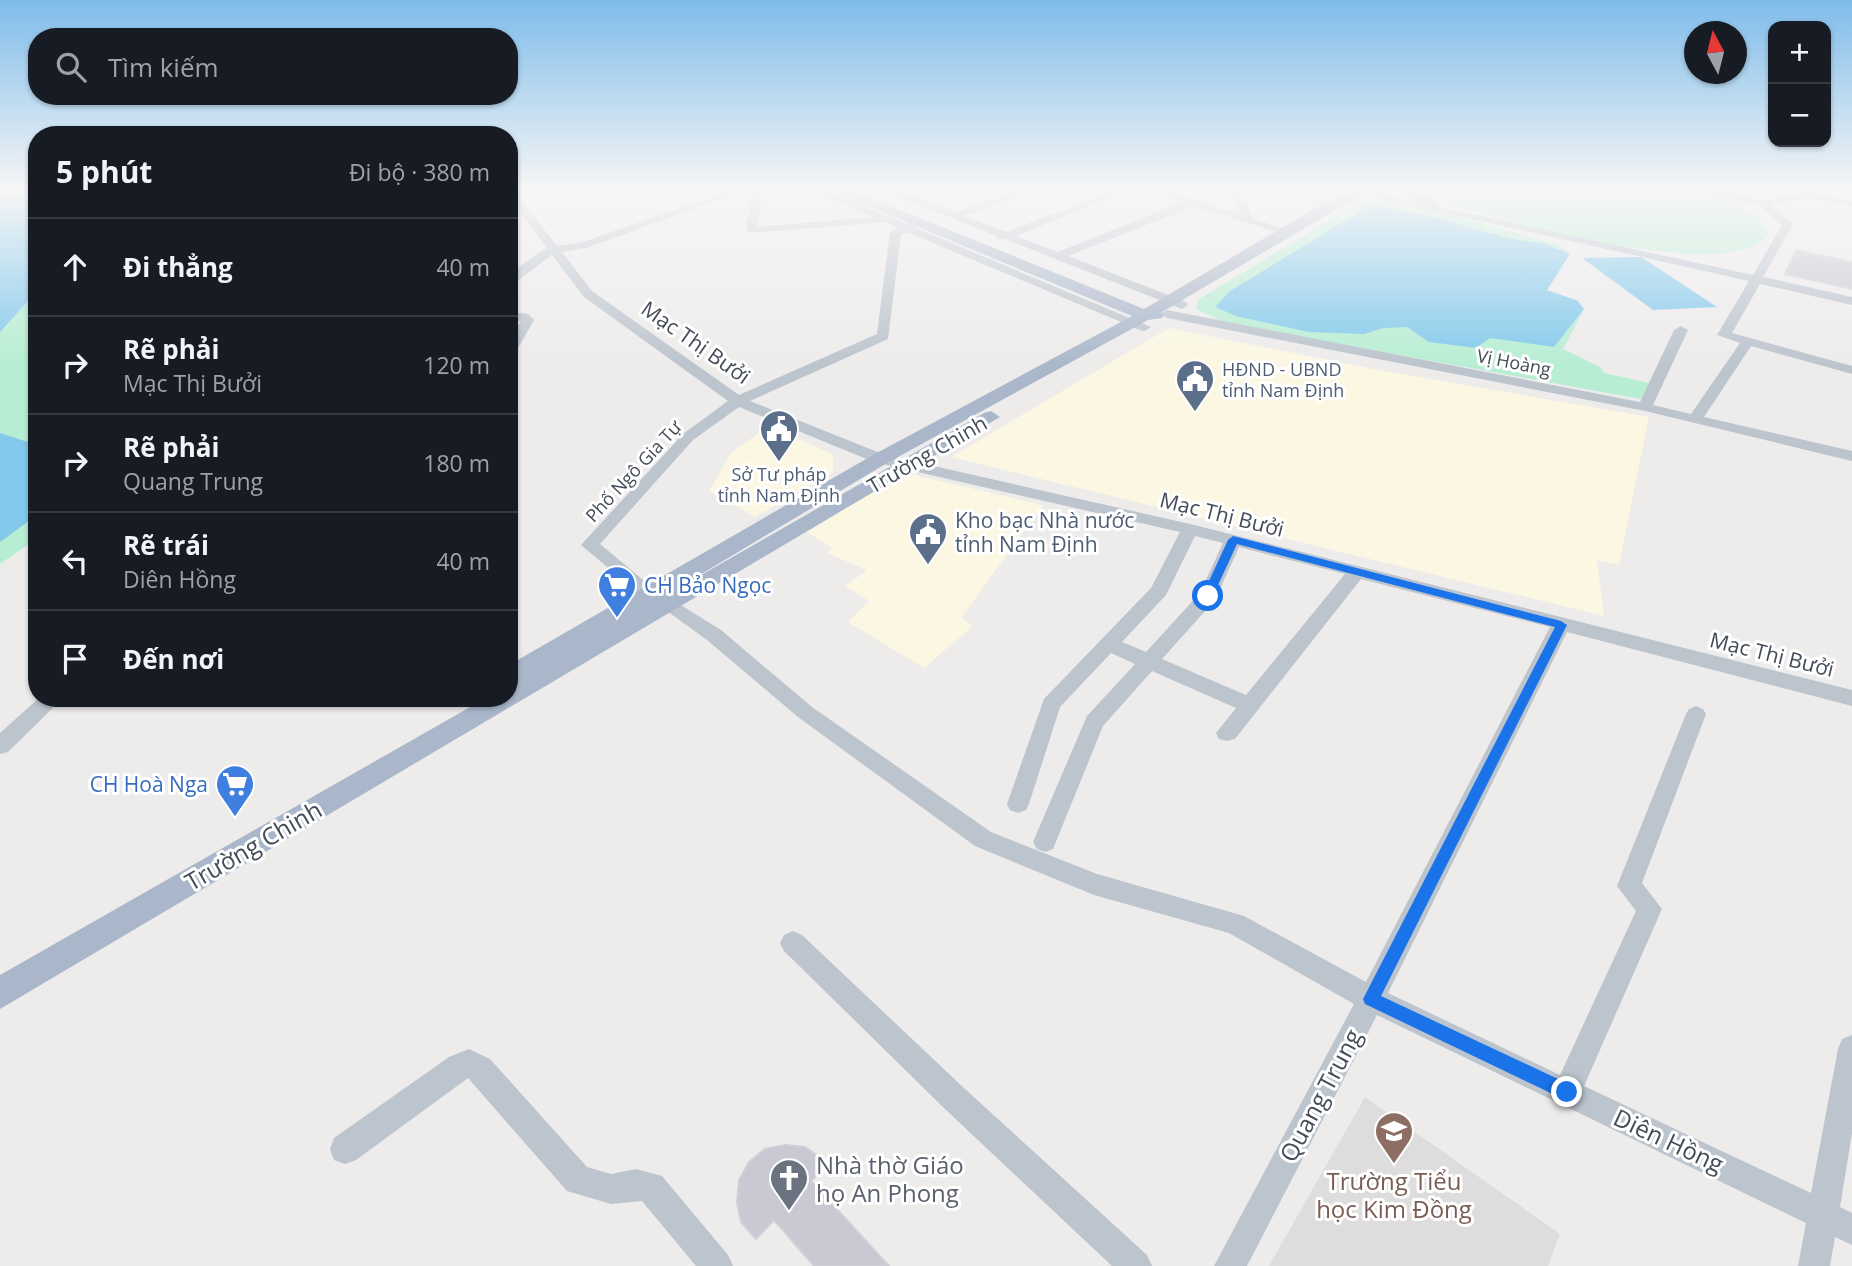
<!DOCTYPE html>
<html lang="vi">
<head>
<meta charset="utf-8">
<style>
  body { margin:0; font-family:"Open Sans",sans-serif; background:#242831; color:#f1f3f6 }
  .controls { position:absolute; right:21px; top:21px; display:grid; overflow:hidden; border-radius:14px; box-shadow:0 2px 5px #0004 }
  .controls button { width:63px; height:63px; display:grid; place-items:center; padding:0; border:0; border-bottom:2px solid #363941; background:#171b24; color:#f1f3f6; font:35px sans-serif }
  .compass { position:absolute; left:1684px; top:21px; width:63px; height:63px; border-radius:50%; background:#171b24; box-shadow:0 2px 5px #0004; rotate:353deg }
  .stop { position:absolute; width:21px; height:21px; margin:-16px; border:5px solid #1a73e8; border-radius:50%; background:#fff }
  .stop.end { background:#1a73e8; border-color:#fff; box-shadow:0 2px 7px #0008 }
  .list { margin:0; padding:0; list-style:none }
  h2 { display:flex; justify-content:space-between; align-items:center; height:91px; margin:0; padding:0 28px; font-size:30px }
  h2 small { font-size:23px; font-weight:400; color:#9ea1a6 }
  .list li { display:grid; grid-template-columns:46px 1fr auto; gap:21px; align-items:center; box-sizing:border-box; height:98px; padding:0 28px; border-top:2px solid #363941 }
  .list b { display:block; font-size:26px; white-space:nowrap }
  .list p { margin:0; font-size:23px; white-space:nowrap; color:#9ea1a6 }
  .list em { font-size:23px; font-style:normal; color:#9ea1a6 }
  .icon { flex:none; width:38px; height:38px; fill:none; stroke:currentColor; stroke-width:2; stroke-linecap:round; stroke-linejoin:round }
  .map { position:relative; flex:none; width:1852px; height:1266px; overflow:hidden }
  .search { position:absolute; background:#171b24; box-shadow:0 2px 5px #0004; left:28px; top:28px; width:490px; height:77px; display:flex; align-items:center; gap:18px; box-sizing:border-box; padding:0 24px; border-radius:28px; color:#9ea1a6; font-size:26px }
  .panel { position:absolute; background:#171b24; box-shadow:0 2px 5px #0004; left:28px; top:126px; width:490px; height:581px; border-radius:28px }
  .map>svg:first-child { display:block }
  .commercial { fill:#fbf7e2 }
  .education { fill:#dfdcdd }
  .green { fill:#b7eed3 }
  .water { fill:#83c9ec }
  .building { fill:#c8c9d2; stroke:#cfd0d7; stroke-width:2 }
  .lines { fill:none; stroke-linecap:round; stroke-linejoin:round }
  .minor { fill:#bcc4ce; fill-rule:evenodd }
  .major { fill:#aab7cb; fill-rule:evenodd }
  .route { fill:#1a73e8 }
  .labels { text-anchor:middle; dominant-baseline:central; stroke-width:6; stroke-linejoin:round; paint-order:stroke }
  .far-street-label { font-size:18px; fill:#444c59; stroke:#fff }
  .far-service-label { font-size:18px; fill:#4e5e75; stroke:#fff; text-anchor:start }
  .street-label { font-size:21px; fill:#444c59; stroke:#fff }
  .service-label { font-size:21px; fill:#4e5e75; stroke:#fff; text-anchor:start }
  .shop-label { font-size:21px; fill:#366cbe; stroke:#fff; text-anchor:start }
  .near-street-label { font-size:24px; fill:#444c59; stroke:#fff }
  .near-worship-label { font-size:24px; fill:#5b616d; stroke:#fff; text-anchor:start }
  .near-education-label { font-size:24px; fill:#785e54; stroke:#fff }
</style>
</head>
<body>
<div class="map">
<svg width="1852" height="1266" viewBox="0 0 1852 1266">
  <rect width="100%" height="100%" fill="#eeebeb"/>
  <!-- commercial -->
  <g class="commercial">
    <polygon points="1169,328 1373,369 1649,417 1619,565 1597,560 1604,616 951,457"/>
    <polygon points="770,425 833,455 833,472 755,517 709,491 732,452"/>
    <polygon points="902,472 1043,505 961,618 973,626 924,668 848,622 869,601 845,586 867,570 827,553 832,548 807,532"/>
  </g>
  <!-- education -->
  <polygon class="education" points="1365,1097 1560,1234 1548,1266 1269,1266"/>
  <!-- green -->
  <g class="green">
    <polygon points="0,189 37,189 37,330 27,339 37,374 37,538 0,564"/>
    <path d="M 1431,189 L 1684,189 C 1711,195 1756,205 1769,232 C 1746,289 1477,219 1433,196 Z"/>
    <polygon points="1377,200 1444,212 1561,246 1570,254 1547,290 1578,301 1584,309 1563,349 1600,367 1604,373 1654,384 1641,399 1312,339 1222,321 1196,309 1199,299 1358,203"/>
  </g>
  <!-- water -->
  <g class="water">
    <polygon points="0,189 37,189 37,291 0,332"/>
    <polygon points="1371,205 1432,217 1512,239 1545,244 1570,254 1547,290 1578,301 1584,309 1554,347 1490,338 1476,348 1429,342 1407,327 1384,328 1364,334 1309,332 1236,316 1215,307 1230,291"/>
    <polygon points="1641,257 1717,307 1653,310 1582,258"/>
    <polygon points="0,433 34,444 37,454 37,515 0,542"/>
  </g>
  <!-- building -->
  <g class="building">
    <polygon points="1796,250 1852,262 1852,289 1785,274"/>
    <polygon points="785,1145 805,1147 828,1163 811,1181 889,1266 814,1266 774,1220 756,1239 741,1222 737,1203 739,1180 749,1162 765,1149"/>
  </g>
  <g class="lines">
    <!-- minor -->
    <g class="minor">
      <path d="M 509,189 L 513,189 L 557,246 L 580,243 L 735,189 L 749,189 L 586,248 L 562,252 L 592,291 L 739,395 L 877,334 L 890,232 L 897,228 L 885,222 L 749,233 L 746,225 L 754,189 L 764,189 L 757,227 L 872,217 L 809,189 L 822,189 L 907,224 L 925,220 L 925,224 L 916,228 L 1151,327 L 1145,331 L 1140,330 L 907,232 L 901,234 L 888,339 L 750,401 L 885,455 L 1190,524 L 1852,690 L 1852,706 L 1567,632 L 1388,993 L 1560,1075 L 1636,911 L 1617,886 L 1686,714 L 1689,709 L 1696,706 L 1703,709 L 1706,714 L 1642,883 L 1662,909 L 1584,1086 L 1811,1193 L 1838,1049 L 1842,1039 L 1852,1035 L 1852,1133 L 1840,1207 L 1852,1213 L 1852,1245 L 1835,1237 L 1830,1266 L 1798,1266 L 1806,1223 L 1377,1015 L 1247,1266 L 1214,1266 L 1354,1004 L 1229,933 L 1094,895 L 975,846 L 798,717 L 707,640 L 660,606 L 662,602 L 676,602 L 721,630 L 812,707 L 991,832 L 1097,874 L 1244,916 L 1366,982 L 1550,627 L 1361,579 L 1235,739 L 1227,741 L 1219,739 L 1216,733 L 1236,708 L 1152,671 L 1103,726 L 1053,849 L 1045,852 L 1037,849 L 1033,842 L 1087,716 L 1135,664 L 1111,653 L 1060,707 L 1029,804 L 1026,810 L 1018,813 L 1010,810 L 1007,804 L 1044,699 L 1151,588 L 1180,532 L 874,462 L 739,407 L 693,440 L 600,544 L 660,594 L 658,598 L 644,598 L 581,545 L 683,434 L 728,401 L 584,297 L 552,255 L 509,287 L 509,276 L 525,262 L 547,248 L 509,198 ZM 1195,536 L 1223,543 L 1200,593 L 1146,652 L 1122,642 L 1166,595 ZM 1239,547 L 1345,574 L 1246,695 L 1162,659 L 1215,600 Z"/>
      <path d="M 882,189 C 892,188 899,193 909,194 C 918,195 932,189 943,189 L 919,198 L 955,212 L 1026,189 L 1040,189 L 964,216 L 1006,232 L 1118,189 L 1131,189 L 1016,236 L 1058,252 L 1183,202 L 1147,189 L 1161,189 L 1240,214 L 1231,189 L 1241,189 L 1252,218 L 1292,232 L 1282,234 L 1194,206 L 1068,256 L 1186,302 L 1188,305 L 1182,309 L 1005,239 L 998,239 L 997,236 L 909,201 L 902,201 Z"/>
      <polygon points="1357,189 1753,275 1782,225 1759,205 1693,192 1688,189 1707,189 1764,200 1807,192 1852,201 1852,207 1807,198 1771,205 1793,224 1763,277 1852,297 1852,305 1760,284 1732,333 1852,366 1852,374 1751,346 1704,417 1852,451 1852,461 1645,411 1167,318 1161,314 1167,310 1640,402 1674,330 1681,326 1688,330 1653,405 1691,414 1740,343 1717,335 1749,281 1361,194 1357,193"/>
      <polygon points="509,312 528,314 534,320 514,355 509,356 509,340 521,321 509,320"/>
      <polygon points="39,698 63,698 8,752 0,754 0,733"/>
      <polygon points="793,931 802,935 965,1089 1147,1255 1152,1266 1112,1266 945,1109 784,951 780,943 784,935"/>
      <polygon points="469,1049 490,1059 587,1167 611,1174 636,1169 662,1176 728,1255 733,1266 696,1266 642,1201 611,1204 567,1191 468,1078 356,1160 345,1164 334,1160 330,1149 334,1138 449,1057"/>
    </g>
    <!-- major -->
    <g class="major">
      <polygon points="833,189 849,189 1144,309 1326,202 1356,189 1371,189 1162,312 1164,315 1162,318 1148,320 887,463 668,594 984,413 991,411 1000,417 0,1009 0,975 486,698 509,698 509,665 873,455 1132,316 834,192"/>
      <polygon points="1403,189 1417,189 1440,207 1433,211 1428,210"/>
    </g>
  </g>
  <!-- sky -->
  <linearGradient id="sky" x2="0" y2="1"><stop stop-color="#7fbcea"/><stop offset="0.52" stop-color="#f7f6f6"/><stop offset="1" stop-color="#f7f6f6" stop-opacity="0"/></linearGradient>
  <rect width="1852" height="366" fill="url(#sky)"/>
  <!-- route -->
  <polygon class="route" points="1233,536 1561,621 1567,625 1381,996 1573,1086 1576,1092 1573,1098 1567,1100 1561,1098 1365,1004 1363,999 1555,627 1237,544 1213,596 1204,598 1202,596 1228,540"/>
  <!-- icons -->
  <defs>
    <symbol id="civic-pin" viewBox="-11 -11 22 30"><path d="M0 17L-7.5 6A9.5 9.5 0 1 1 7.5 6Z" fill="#5c6f8a" stroke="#fff"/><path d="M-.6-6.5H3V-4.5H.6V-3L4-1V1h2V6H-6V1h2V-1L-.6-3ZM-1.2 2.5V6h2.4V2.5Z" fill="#fff"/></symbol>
    <symbol id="supermarket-pin" viewBox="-11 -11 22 30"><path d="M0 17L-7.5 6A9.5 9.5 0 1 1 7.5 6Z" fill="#3f7fe0" stroke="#fff"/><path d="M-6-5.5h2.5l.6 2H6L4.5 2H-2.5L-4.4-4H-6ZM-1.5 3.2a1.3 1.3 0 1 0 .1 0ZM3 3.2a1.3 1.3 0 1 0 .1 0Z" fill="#fff"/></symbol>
    <symbol id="school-pin" viewBox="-11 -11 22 30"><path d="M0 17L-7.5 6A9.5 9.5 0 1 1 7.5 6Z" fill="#8d6e63" stroke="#fff"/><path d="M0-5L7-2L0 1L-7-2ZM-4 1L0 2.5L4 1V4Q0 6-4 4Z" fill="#fff"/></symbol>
    <symbol id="church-pin" viewBox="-11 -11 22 30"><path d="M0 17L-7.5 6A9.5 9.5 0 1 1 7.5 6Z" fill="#6b7280" stroke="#fff"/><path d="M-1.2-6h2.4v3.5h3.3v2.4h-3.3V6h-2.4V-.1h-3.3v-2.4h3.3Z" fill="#fff"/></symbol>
  </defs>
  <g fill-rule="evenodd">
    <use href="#civic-pin" x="1173" y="357" width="44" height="60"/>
    <use href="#civic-pin" x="757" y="407" width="44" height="60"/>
    <use href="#civic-pin" x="906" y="510" width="44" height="60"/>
    <use href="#supermarket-pin" x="595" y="563" width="44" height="60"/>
    <use href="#supermarket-pin" x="213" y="762" width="44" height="60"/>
    <use href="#school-pin" x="1372" y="1109" width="44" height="60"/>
    <use href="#church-pin" x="767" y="1156" width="44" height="60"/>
  </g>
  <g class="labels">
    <!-- far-street labels -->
    <g class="far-street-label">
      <text transform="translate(1514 362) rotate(11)">Vị Hoàng</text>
      <text transform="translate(633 471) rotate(-47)">Phố Ngô Gia Tự</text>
    </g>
    <!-- far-service labels -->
    <g class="far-service-label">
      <text x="1222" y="369">HĐND - UBND<tspan x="1222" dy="21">tỉnh Nam Định</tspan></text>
      <text x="779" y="474" text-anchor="middle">Sở Tư pháp<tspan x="779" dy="21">tỉnh Nam Định</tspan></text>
    </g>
    <!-- street labels -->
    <g class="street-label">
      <text transform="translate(696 342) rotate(35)">Mạc Thị Bưởi</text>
      <text transform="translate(927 454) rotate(-30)">Trường Chinh</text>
      <text transform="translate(1222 514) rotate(14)">Mạc Thị Bưởi</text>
      <text transform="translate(1772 654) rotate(14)">Mạc Thị Bưởi</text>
    </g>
    <!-- service labels -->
    <g class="service-label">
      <text x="955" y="520">Kho bạc Nhà nước<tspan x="955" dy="24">tỉnh Nam Định</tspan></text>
    </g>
    <!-- shop labels -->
    <g class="shop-label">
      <text x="644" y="585">CH Bảo Ngọc</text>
      <text x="208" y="784" text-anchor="end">CH Hoà Nga</text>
    </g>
    <!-- near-street labels -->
    <g class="near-street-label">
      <text transform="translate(253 845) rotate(-30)">Trường Chinh</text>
      <text transform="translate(1320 1095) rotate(-62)">Quang Trung</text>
      <text transform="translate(1669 1140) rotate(25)">Diên Hồng</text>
    </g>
    <!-- near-worship labels -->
    <g class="near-worship-label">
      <text x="816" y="1164">Nhà thờ Giáo<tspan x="816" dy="28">họ An Phong</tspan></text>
    </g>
    <!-- near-education labels -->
    <g class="near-education-label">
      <text x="1394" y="1180">Trường Tiểu<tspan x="1394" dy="28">học Kim Đồng</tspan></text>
    </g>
  </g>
</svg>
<div class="controls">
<button>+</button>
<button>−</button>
</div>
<svg class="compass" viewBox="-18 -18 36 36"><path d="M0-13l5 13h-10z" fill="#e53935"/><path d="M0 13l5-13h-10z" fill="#9ea1a6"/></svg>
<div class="stop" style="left:1208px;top:596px"></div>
<div class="stop end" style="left:1567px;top:1092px"></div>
<div class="search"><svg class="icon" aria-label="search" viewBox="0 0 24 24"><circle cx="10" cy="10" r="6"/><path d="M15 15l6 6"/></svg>Tìm kiếm</div>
<section class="panel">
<h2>5 phút<small>Đi bộ · 380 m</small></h2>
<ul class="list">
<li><svg class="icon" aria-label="ahead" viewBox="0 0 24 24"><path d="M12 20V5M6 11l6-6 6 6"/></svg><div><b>Đi thẳng</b></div><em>40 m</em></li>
<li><svg class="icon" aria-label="right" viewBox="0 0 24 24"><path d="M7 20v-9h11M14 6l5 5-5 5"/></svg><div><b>Rẽ phải</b><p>Mạc Thị Bưởi</p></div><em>120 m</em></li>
<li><svg class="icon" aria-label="right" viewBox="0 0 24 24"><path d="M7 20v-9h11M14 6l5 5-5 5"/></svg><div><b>Rẽ phải</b><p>Quang Trung</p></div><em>180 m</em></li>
<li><svg class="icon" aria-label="left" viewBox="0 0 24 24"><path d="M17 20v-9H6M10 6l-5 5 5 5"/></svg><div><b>Rẽ trái</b><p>Diên Hồng</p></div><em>40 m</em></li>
<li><svg class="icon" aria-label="arrive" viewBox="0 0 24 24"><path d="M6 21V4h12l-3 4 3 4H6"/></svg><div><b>Đến nơi</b></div></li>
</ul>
</section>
</div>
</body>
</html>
